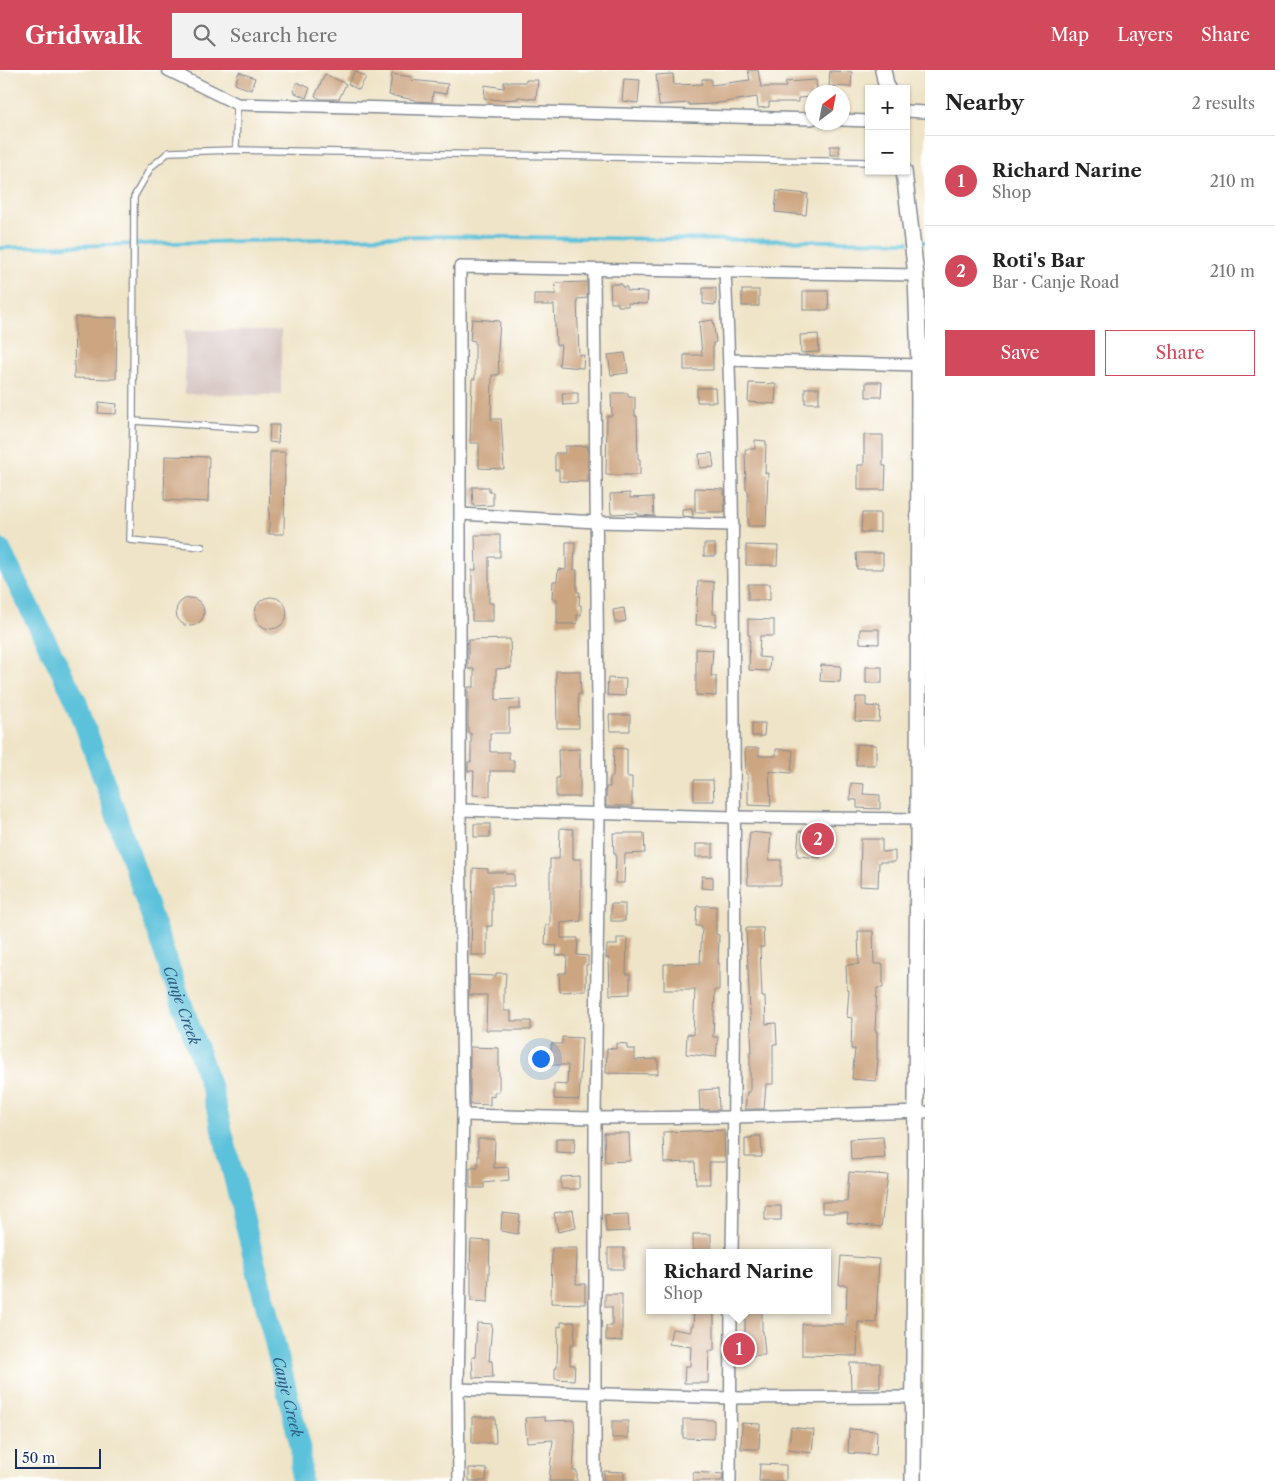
<!DOCTYPE html>
<html lang="en">
<head>
<meta charset="utf-8">
<style>
  body { margin:0; font-family:"Libre Caslon Text",serif; background:#f2f2f2; color:#222 }
  .controls { position:absolute; right:15px; top:15px; display:grid; overflow:hidden; border-radius:0px; box-shadow:0 1px 4px #0004 }
  .controls button { width:45px; height:45px; display:grid; place-items:center; padding:0; border:0; border-bottom:1px solid #e0e0e0; background:#fff; color:#222; font:25px sans-serif }
  .compass { position:absolute; left:805px; top:15px; width:45px; height:45px; border-radius:50%; background:#fff; box-shadow:0 1px 4px #0004; rotate:32deg }
  .scale { position:absolute; left:15px; bottom:12px; width:86px; box-sizing:border-box; padding-left:5px; border:2px solid #1b2f5e; border-top:0; font-size:14px; line-height:18px; white-space:nowrap; color:#1b2f5e; -webkit-text-stroke:4px #fff; paint-order:stroke }
  .you { position:absolute; left:540px; top:988px; width:18px; height:18px; margin:-12px; border:4px solid #fff; border-radius:50%; background:#1a73e8; box-shadow:0 0 0 8px #1a73e833 }
  .badge { display:grid; place-items:center; width:32px; height:32px; border-radius:50%; background:#d1495b; color:#fff; font-size:16px; font-weight:700 }
  .pin { position:absolute; translate:-50% -50%; border:2px solid #fff; box-shadow:0 1px 5px #0006 }
  .popup { position:absolute; left:646px; top:1179px; width:185px; height:65px; box-sizing:border-box; display:grid; place-content:center; border-radius:0px; background:#fff; filter:drop-shadow(0 1px 4px #0005); font-size:16px; white-space:nowrap; color:#767676 }
  .popup b { font-size:19px; color:#222 }
  .popup::after { content:''; position:absolute; left:50%; top:100%; margin-left:-10px; border:10px solid transparent; border-top-color:#fff }
  .list { margin:0; padding:0; list-style:none }
  h2 { display:flex; justify-content:space-between; align-items:center; height:65px; margin:0; padding:0 20px; font-size:21px }
  h2 small { font-size:16px; font-weight:400; color:#767676 }
  .list li { display:grid; grid-template-columns:32px 1fr auto; gap:15px; align-items:center; box-sizing:border-box; height:90px; padding:0 20px; border-top:1px solid #e0e0e0 }
  .list b { display:block; font-size:19px; white-space:nowrap }
  .list p { margin:0; font-size:16px; white-space:nowrap; color:#767676 }
  .list em { font-size:16px; font-style:normal; color:#767676 }
  .actions { display:flex; gap:10px; padding:15px 20px }
  .actions a { flex:1; padding:11px 0; border:1px solid #d1495b; border-radius:0px; text-align:center; font-size:18px; color:#d1495b }
  .actions .main { background:#d1495b; color:#fff }
  .icon { flex:none; width:28px; height:28px; fill:none; stroke:currentColor; stroke-width:2; stroke-linecap:round; stroke-linejoin:round }
  .map { position:relative; flex:none; width:925px; height:1411px; overflow:hidden }
  header { display:flex; align-items:center; gap:30px; box-sizing:border-box; height:70px; padding:0 25px; background:#d1495b; color:#fff }
  header strong { font-size:24px }
  nav { display:flex; gap:28px; margin-inline-start:auto; font-size:18px }
  .search { width:350px; height:45px; background:#f2f2f2; display:flex; align-items:center; gap:12px; box-sizing:border-box; padding:0 18px; border-radius:0px; color:#767676; font-size:19px }
  main { display:flex }
  aside { flex:1; background:#fff }
  .map>svg:first-child { display:block }
  .industrial { fill:#d1c0bc }
  .lines { fill:none; stroke-linecap:round; stroke-linejoin:round }
  .stream { stroke:#5cc1da; stroke-width:4 }
  .river { stroke:#5cc1da; stroke-width:21 }
  .building { fill:#cca581 }
  .service-casing { stroke:#858a92; stroke-width:8 }
  .minor-casing { stroke:#858a92; stroke-width:14 }
  .tertiary-casing { stroke:#858a92; stroke-width:18 }
  .service { stroke:#fff; stroke-width:5.5 }
  .minor { stroke:#fff; stroke-width:11 }
  .tertiary { stroke:#fff; stroke-width:15 }
  .labels { text-anchor:middle; dominant-baseline:central; stroke-width:4.5; stroke-linejoin:round; paint-order:stroke }
  .water-label { font-size:15px; font-style:italic; fill:#2e5b83; stroke:#fff }
</style>
</head>
<body>
<header>
<strong>Gridwalk</strong>
<div class="search"><svg class="icon" aria-label="search" viewBox="0 0 24 24"><circle cx="10" cy="10" r="6"/><path d="M15 15l6 6"/></svg>Search here</div>
<nav><a>Map</a><a>Layers</a><a>Share</a></nav>
</header>
<main>
<div class="map">
<svg width="925" height="1411" viewBox="0 0 925 1411">
  <rect width="100%" height="100%" fill="#fff"/>
  <filter id="ink" filterUnits="userSpaceOnUse"><feTurbulence type="fractalNoise" baseFrequency=".02" numOctaves="2"/><feDisplacementMap in="SourceGraphic" scale="10" xChannelSelector="R" yChannelSelector="G"/><feConvolveMatrix kernelMatrix="1 2 1 2 8 2 1 2 1" color-interpolation-filters="sRGB"/></filter>
  <filter id="wash" filterUnits="userSpaceOnUse"><feTurbulence type="fractalNoise" baseFrequency=".0096" numOctaves="4" result="noise"/><feDisplacementMap in="SourceGraphic" scale="20" xChannelSelector="R" yChannelSelector="G"/><feGaussianBlur stdDeviation="1.12" result="paint"/><feColorMatrix in="noise" values="0 0 0 0 0 0 0 0 0 0 0 0 0 0 0 0 0 1.4 0 .05"/><feComposite in="paint" operator="in"/></filter>
  <g filter="url(#wash)">
    <rect width="100%" height="100%" fill="#efe4c7"/>
    <!-- industrial -->
    <polygon class="industrial" points="185,260 281,261 281,325 185,324"/>
    <g class="lines">
      <!-- stream -->
      <g class="stream">
        <polyline points="915,172 925,172"/>
        <polyline points="0,178 424,166 908,172"/>
      </g>
      <!-- river -->
      <path class="river" id="s1" d="M 0,479 L 77,633 L 212,1020 L 301,1378 L 301,1411"/>
    </g>
    <g id="blocks">
      <!-- building -->
      <g class="building">
        <polygon points="748,0 758,0 761,17 786,17 785,12 816,10 817,22 812,22 812,27 798,28 798,32 769,32 769,37 758,38 757,27 712,34 689,35 689,33 659,35 656,5 673,4 674,15 702,14 702,9 711,9 711,15 750,10"/>
        <polygon points="355,1 366,7 359,20 348,14"/>
        <polygon points="830,1 852,2 851,17 829,16"/>
        <polygon points="239,2 255,8 251,20 235,14"/>
        <polygon points="325,4 346,14 339,29 321,29 315,26"/>
        <polygon points="392,4 412,7 411,10 448,14 446,24 433,22 432,32 415,31 415,30 389,25"/>
        <polygon points="624,9 640,10 638,33 622,31"/>
        <polygon points="526,10 538,10 536,29 518,27 518,29 499,30 484,28 485,15 504,18 504,12 526,12"/>
        <polygon points="297,12 310,18 306,28 293,22"/>
        <rect x="830" y="76" width="9" height="9"/>
        <polygon points="777,121 808,124 806,145 775,142"/>
        <polygon points="587,212 587,228 577,229 579,285 584,285 583,298 559,296 561,275 556,275 554,235 534,235 534,224 556,224 555,213"/>
        <polygon points="610,214 622,214 622,217 627,217 627,221 648,222 647,234 628,233 628,236 618,236 618,233 611,233"/>
        <polygon points="703,218 716,218 716,235 703,234"/>
        <rect x="742" y="220" width="17" height="16"/>
        <polygon points="803,221 828,221 829,240 803,240"/>
        <polygon points="75,247 117,248 116,309 74,308"/>
        <polygon points="472,249 500,251 498,280 499,305 492,305 491,349 501,349 504,399 479,398 479,373 470,373 472,309 475,309 475,271 470,270"/>
        <polygon points="713,250 716,272 713,273 713,300 684,300 684,285 702,285 699,252"/>
        <polygon points="818,264 819,282 801,283 800,265"/>
        <polygon points="625,283 628,303 611,305 608,285"/>
        <polygon points="866,312 882,312 881,327 866,327"/>
        <polygon points="749,313 776,314 775,334 748,332"/>
        <polygon points="697,318 715,318 716,332 697,332"/>
        <rect x="805" y="318" width="14" height="15"/>
        <polygon points="562,323 578,323 578,334 563,335"/>
        <polygon points="611,323 628,323 628,327 635,327 635,346 637,346 638,389 640,389 640,405 606,405 607,346 612,346"/>
        <polygon points="99,332 117,334 116,344 98,343"/>
        <polygon points="270,355 279,355 278,373 269,372"/>
        <polygon points="864,365 883,365 883,396 886,396 885,420 858,420 858,395 864,395"/>
        <polygon points="755,370 766,371 765,403 768,403 766,456 748,456 748,420 746,420 745,379 755,379"/>
        <polygon points="565,376 588,376 588,412 559,411 559,400 555,400 555,383 565,383"/>
        <polygon points="270,382 285,382 284,464 269,464"/>
        <polygon points="712,383 714,397 700,398 699,384"/>
        <polygon points="165,386 209,387 208,432 164,430"/>
        <polygon points="472,417 489,417 489,422 493,422 493,435 473,436"/>
        <polygon points="695,418 724,419 725,442 695,442"/>
        <polygon points="630,423 630,428 653,427 654,446 638,445 638,443 611,444 610,424"/>
        <polygon points="692,438 693,447 682,446 682,439"/>
        <polygon points="862,443 880,443 880,462 861,462"/>
        <polygon points="475,465 500,465 500,487 489,487 489,533 493,533 493,551 472,551 472,500 476,500"/>
        <polygon points="566,472 575,472 574,500 577,500 577,522 580,522 579,535 581,535 581,545 577,545 577,554 557,554 557,529 552,529 553,511 557,511 558,499 566,500"/>
        <rect x="704" y="474" width="11" height="12"/>
        <polygon points="746,475 778,476 777,495 746,495"/>
        <polygon points="856,483 883,483 883,499 857,499"/>
        <polygon points="698,511 714,512 713,544 716,544 716,556 696,555"/>
        <rect x="748" y="514" width="22" height="16"/>
        <circle cx="271" cy="543" r="16"/>
        <circle cx="190" cy="542" r="14"/>
        <polygon points="624,538 626,551 615,553 613,540"/>
        <polygon points="748,549 774,550 774,566 760,566 759,587 770,588 769,601 749,600 750,565 748,565"/>
        <polygon points="860,559 879,559 879,574 860,573"/>
        <polygon points="510,569 511,598 496,599 496,630 520,629 520,639 509,639 509,663 490,663 490,682 509,682 509,690 514,690 514,701 490,701 490,726 473,725 474,701 468,701 468,692 471,692 471,663 468,663 468,617 474,617 474,599 468,599 468,570"/>
        <polygon points="696,579 713,580 711,606 716,606 716,626 696,625"/>
        <polygon points="821,595 841,596 840,612 820,611"/>
        <rect x="866" y="597" width="16" height="16"/>
        <polygon points="556,601 580,601 581,624 578,624 579,658 557,658"/>
        <polygon points="608,608 626,609 625,626 607,625"/>
        <polygon points="856,627 866,627 866,636 880,637 879,652 855,651"/>
        <polygon points="609,645 630,645 630,661 610,661"/>
        <polygon points="752,653 765,653 764,666 752,666"/>
        <polygon points="856,674 876,675 876,695 856,695"/>
        <polygon points="614,678 627,679 627,707 632,707 632,736 606,736 606,717 610,717 610,707 613,707"/>
        <polygon points="745,678 759,678 759,686 776,686 776,679 793,680 791,703 769,701 771,736 748,735 748,704 746,704"/>
        <polygon points="580,679 580,727 556,727 556,708 559,708 558,680"/>
        <polygon points="694,710 713,710 714,731 694,731"/>
        <polygon points="851,713 864,714 863,724 880,725 880,739 857,738 857,730 850,730"/>
        <rect x="474" y="754" width="16" height="13"/>
        <polygon points="560,758 573,759 573,789 581,789 581,851 561,853 561,868 578,868 577,885 588,886 588,895 586,895 586,921 560,922 559,903 566,903 567,886 556,885 557,876 545,875 546,855 550,855 550,789 559,789"/>
        <polygon points="799,761 822,763 820,788 797,786"/>
        <polygon points="750,762 771,764 769,790 781,790 781,815 748,815 747,791"/>
        <polygon points="613,763 644,763 645,783 625,784 624,813 615,813 616,784 614,784"/>
        <polygon points="861,769 882,769 882,782 895,781 895,792 879,792 878,817 860,816"/>
        <rect x="696" y="774" width="17" height="13"/>
        <polygon points="473,798 488,799 488,802 506,802 506,804 514,804 514,816 492,816 492,856 487,856 487,885 471,885"/>
        <polygon points="702,806 713,807 713,819 701,818"/>
        <rect x="611" y="834" width="14" height="17"/>
        <polygon points="697,836 716,836 716,864 719,865 718,893 719,893 719,920 715,920 713,967 718,967 716,987 686,984 687,964 693,965 695,920 664,920 664,894 700,893 702,856 696,856"/>
        <polygon points="746,858 763,858 764,877 760,877 762,927 765,927 766,954 776,953 777,974 773,974 773,1014 766,1014 764,1039 745,1039 747,1022 750,1022 750,982 752,982"/>
        <polygon points="858,861 873,861 874,894 883,894 883,918 877,918 875,961 877,961 877,989 878,989 876,1011 852,1009 855,979 851,979 852,948 847,947 849,919 847,919 846,895 859,894"/>
        <polygon points="617,868 627,868 626,904 630,904 630,924 610,925 609,888 606,888 607,875 617,875"/>
        <polygon points="496,903 506,903 505,918 504,918 504,941 511,941 511,951 531,951 531,960 486,960 487,925 469,925 469,905 496,906"/>
        <polygon points="562,967 582,968 579,1030 554,1029 554,1014 567,1015 568,995 551,995 551,974 562,974"/>
        <polygon points="616,973 627,974 627,979 635,979 635,990 658,989 658,1004 606,1003 607,978 616,979"/>
        <polygon points="470,977 499,978 499,1022 494,1022 494,1027 490,1026 490,1035 470,1034"/>
        <polygon points="718,1019 719,1040 700,1040 699,1020"/>
        <polygon points="724,1060 725,1092 709,1092 710,1114 696,1114 695,1092 664,1093 663,1062"/>
        <polygon points="604,1063 629,1063 630,1091 605,1092"/>
        <polygon points="752,1066 761,1066 762,1087 745,1087 745,1068 752,1068"/>
        <polygon points="883,1067 885,1088 851,1090 850,1069"/>
        <polygon points="556,1068 575,1068 574,1083 556,1082"/>
        <polygon points="478,1069 495,1069 494,1098 508,1097 509,1110 484,1113 484,1118 470,1118 470,1098 478,1098"/>
        <polygon points="849,1102 888,1105 881,1157 847,1153 848,1143 822,1143 822,1132 847,1132"/>
        <polygon points="579,1106 579,1119 561,1119 561,1107"/>
        <rect x="765" y="1136" width="16" height="14"/>
        <polygon points="573,1140 576,1158 558,1162 554,1143"/>
        <polygon points="502,1143 520,1145 518,1164 501,1161"/>
        <polygon points="628,1144 629,1161 606,1162 605,1145"/>
        <rect x="693" y="1164" width="18" height="19"/>
        <polygon points="471,1170 490,1171 488,1232 471,1231 471,1198 470,1198"/>
        <polygon points="552,1178 577,1178 576,1214 585,1214 585,1234 551,1233"/>
        <rect x="608" y="1178" width="16" height="21"/>
        <polygon points="841,1186 879,1189 876,1253 858,1252 857,1286 802,1285 802,1254 846,1254 847,1215 839,1215"/>
        <polygon points="605,1224 622,1224 622,1271 606,1270 606,1256 612,1256 612,1237 605,1237"/>
        <polygon points="694,1240 714,1240 714,1281 709,1281 708,1313 684,1313 685,1296 690,1296 691,1277 669,1274 672,1259 691,1262 691,1256 693,1256"/>
        <polygon points="745,1240 762,1240 762,1261 763,1261 765,1285 740,1286 739,1263 745,1262"/>
        <polygon points="561,1252 575,1252 574,1275 570,1275 570,1295 575,1295 574,1310 555,1309 555,1298 557,1298 558,1256 561,1257"/>
        <polygon points="477,1253 492,1254 489,1291 492,1291 493,1307 473,1308 472,1287 475,1287"/>
        <polygon points="850,1293 880,1293 880,1318 851,1319"/>
        <polygon points="472,1347 495,1347 496,1373 472,1373"/>
        <polygon points="545,1347 545,1351 574,1350 575,1368 573,1401 577,1401 577,1411 549,1411 553,1370 527,1372 525,1348"/>
        <polygon points="683,1349 714,1350 714,1369 683,1368"/>
        <rect x="612" y="1351" width="16" height="17"/>
        <polygon points="742,1353 760,1354 759,1379 741,1379"/>
        <polygon points="791,1357 814,1360 812,1383 788,1380"/>
        <polygon points="849,1359 877,1361 876,1385 848,1383"/>
        <polygon points="760,1394 786,1395 786,1411 759,1411"/>
        <polygon points="469,1398 487,1399 486,1411 469,1411"/>
        <polygon points="604,1401 624,1402 624,1411 604,1411"/>
        <polygon points="693,1402 723,1404 722,1411 693,1411"/>
      </g>
    </g>
  </g>
  <g filter="url(#ink)">
    <use href="#blocks" fill-opacity="0" stroke="#858a92" stroke-width="1"/>
    <g class="lines">
      <defs>
        <g id="service">
          <polyline points="236,80 237,34"/>
          <polyline points="133,351 254,359"/>
          <polyline points="202,477 130,470 133,351 134,127 151,97 169,82 236,80 869,92"/>
        </g>
        <g id="minor">
          <polyline points="168,0 237,34 812,49"/>
          <polyline points="906,41 925,42"/>
          <polyline points="842,50 869,51"/>
          <polyline points="594,200 599,743 595,1048 595,1411"/>
          <path d="M 725,202 C 733,354 733,507 734,660 C 735,834 735,1009 732,1183"/>
          <polyline points="729,290 919,295"/>
          <polyline points="461,444 596,452 733,455"/>
          <polyline points="460,740 734,747 918,749"/>
          <polyline points="463,1045 595,1048 735,1047 925,1042"/>
          <polyline points="458,1319 730,1328 913,1327"/>
          <polyline points="459,1411 458,1319 463,1045 460,740 460,197 916,205"/>
          <polyline points="730,1411 731,1240"/>
        </g>
        <g id="tertiary">
          <polyline points="883,0 887,19"/>
          <polyline points="904,101 916,205 919,295 918,774 913,1411"/>
        </g>
      </defs>
      <!-- service casing -->
      <use href="#service" class="service-casing"/>
      <!-- minor casing -->
      <use href="#minor" class="minor-casing"/>
      <!-- tertiary casing -->
      <use href="#tertiary" class="tertiary-casing"/>
      <!-- service -->
      <use href="#service" class="service"/>
      <!-- minor -->
      <use href="#minor" class="minor"/>
      <!-- tertiary -->
      <use href="#tertiary" class="tertiary"/>
    </g>
  </g>
  <g class="labels">
    <!-- water labels -->
    <g class="water-label">
      <text stroke="none"><textPath href="#s1" startOffset="492">Canje Creek</textPath></text>
      <text stroke="none"><textPath href="#s1" startOffset="898">Canje Creek</textPath></text>
    </g>
  </g>
</svg>
<div class="controls">
<button>+</button>
<button>−</button>
</div>
<svg class="compass" viewBox="-18 -18 36 36"><path d="M0-13l5 13h-10z" fill="#e53935"/><path d="M0 13l5-13h-10z" fill="#767676"/></svg>
<div class="scale">50 m</div>
<div class="you"></div>
<div class="pin badge" style="left:739px;top:1279px">1</div>
<div class="popup"><b>Richard Narine</b>Shop</div>
<div class="pin badge" style="left:818px;top:769px">2</div>
</div>
<aside>
<h2>Nearby<small>2 results</small></h2>
<ul class="list">
<li><span class="badge">1</span><div><b>Richard Narine</b><p>Shop</p></div><em>210 m</em></li>
<li><span class="badge">2</span><div><b>Roti's Bar</b><p>Bar · Canje Road</p></div><em>210 m</em></li>
</ul>
<div class="actions"><a class="main">Save</a><a>Share</a></div>
</aside>
</main>
</body>
</html>
